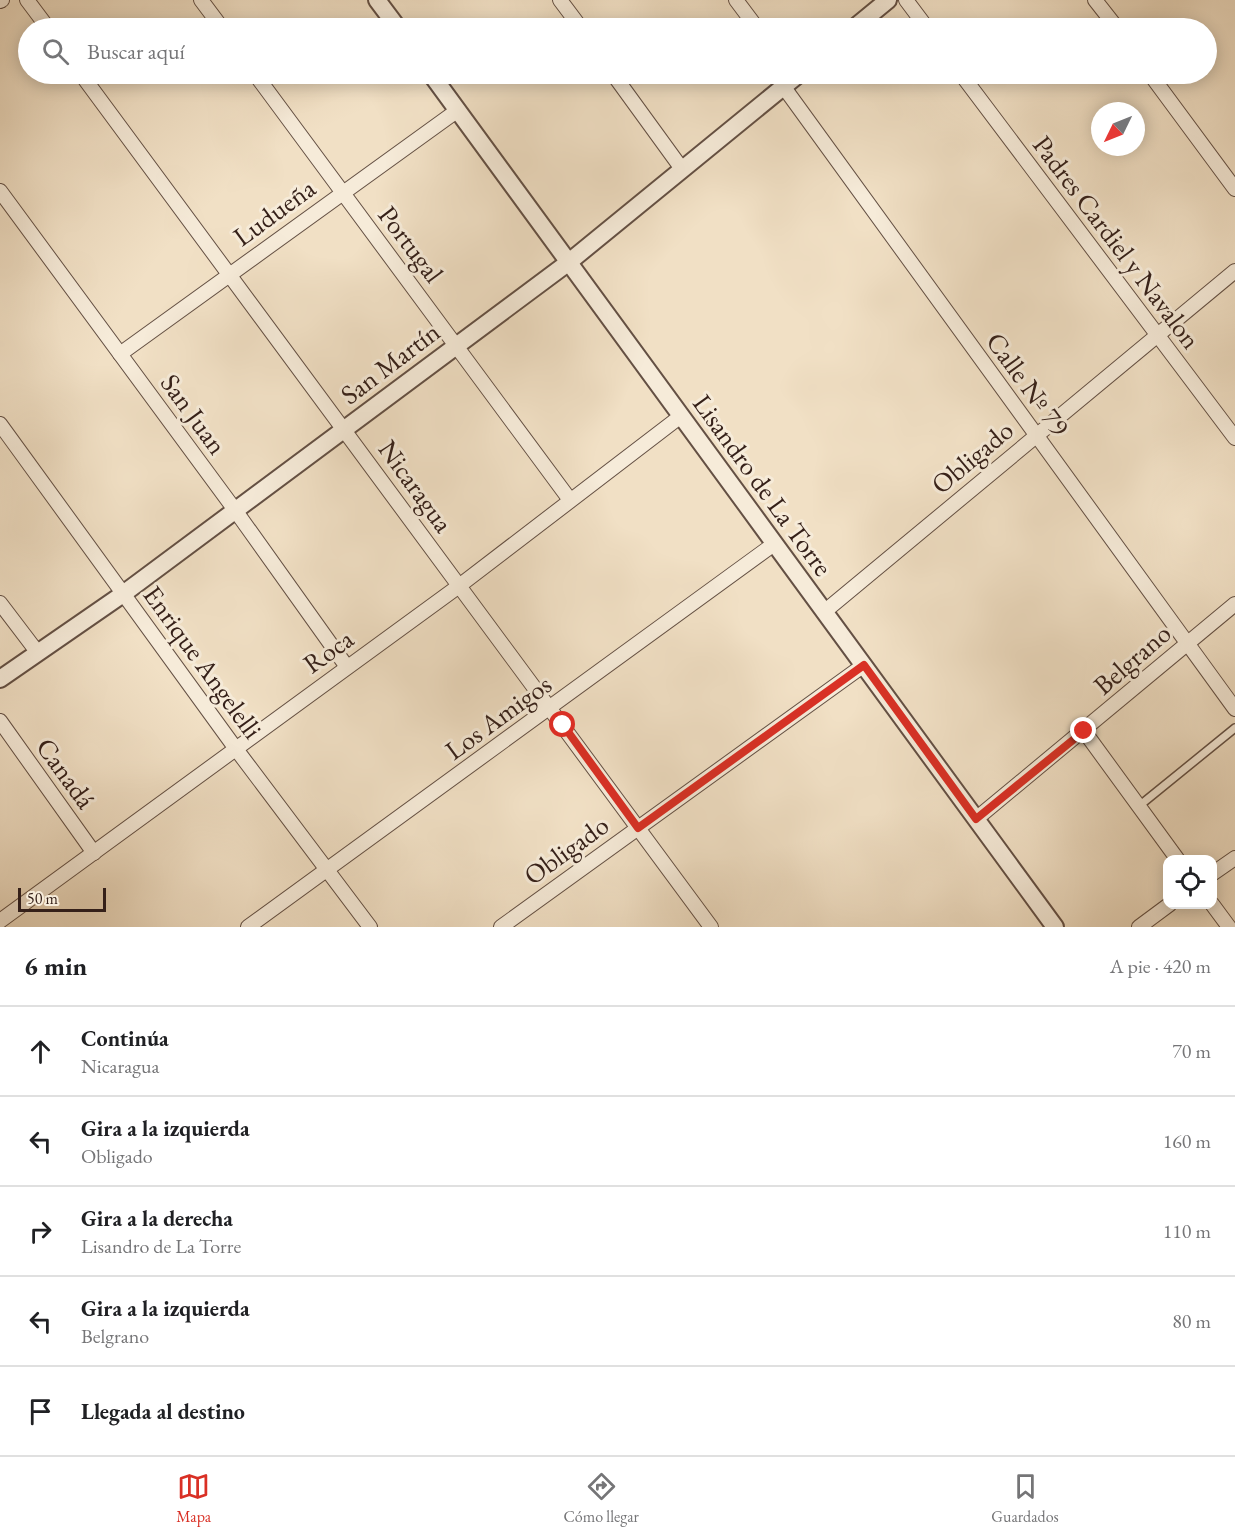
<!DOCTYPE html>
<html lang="es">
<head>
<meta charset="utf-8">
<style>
  body { margin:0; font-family:"EB Garamond",serif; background:#f2f2f2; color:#202124 }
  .controls { position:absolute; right:18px; bottom:18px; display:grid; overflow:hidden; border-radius:12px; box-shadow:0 3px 15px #0003 }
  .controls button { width:54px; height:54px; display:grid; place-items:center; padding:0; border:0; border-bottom:2px solid #e0e0e0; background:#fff; color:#202124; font:30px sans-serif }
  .compass { position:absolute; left:1091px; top:102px; width:54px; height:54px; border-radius:50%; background:#fff; box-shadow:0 3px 15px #0003; rotate:227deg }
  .scale { position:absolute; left:18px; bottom:15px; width:88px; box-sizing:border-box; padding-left:6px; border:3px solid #352019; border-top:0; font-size:16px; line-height:21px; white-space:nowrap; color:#352019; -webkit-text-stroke:4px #f6ebd9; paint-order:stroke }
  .stop { position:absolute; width:18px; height:18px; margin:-14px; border:4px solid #d93025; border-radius:50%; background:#fff }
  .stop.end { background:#d93025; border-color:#fff; box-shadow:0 2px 6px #0008 }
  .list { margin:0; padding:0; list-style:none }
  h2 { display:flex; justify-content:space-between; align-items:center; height:78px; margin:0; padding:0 24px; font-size:26px }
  h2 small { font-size:20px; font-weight:400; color:#757577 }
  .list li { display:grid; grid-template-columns:39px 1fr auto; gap:18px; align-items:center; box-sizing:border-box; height:90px; padding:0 24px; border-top:2px solid #e0e0e0 }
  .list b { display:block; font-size:22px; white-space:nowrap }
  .list p { margin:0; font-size:20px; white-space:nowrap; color:#757577 }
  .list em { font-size:20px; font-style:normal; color:#757577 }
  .icon { flex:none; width:33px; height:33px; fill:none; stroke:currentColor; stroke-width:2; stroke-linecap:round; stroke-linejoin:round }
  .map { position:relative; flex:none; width:1235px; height:927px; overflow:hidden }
  .search { position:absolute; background:#fff; box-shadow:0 3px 15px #0003; left:18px; right:18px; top:18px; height:66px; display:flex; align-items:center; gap:15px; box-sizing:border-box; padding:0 21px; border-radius:33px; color:#757577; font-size:22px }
  .sheet { height:528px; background:#fff }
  nav { display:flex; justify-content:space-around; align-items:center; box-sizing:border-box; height:84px; border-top:2px solid #e0e0e0; background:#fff; font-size:16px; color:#757577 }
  nav a { display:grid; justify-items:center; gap:3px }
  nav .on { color:#d93025 }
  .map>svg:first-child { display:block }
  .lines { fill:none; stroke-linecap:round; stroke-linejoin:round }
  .service-casing { stroke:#645044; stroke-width:10 }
  .minor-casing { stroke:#645044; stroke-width:16 }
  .tertiary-casing { stroke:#645044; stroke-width:20 }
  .service { stroke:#f6ebd9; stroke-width:7 }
  .minor { stroke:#f6ebd9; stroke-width:14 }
  .tertiary { stroke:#f6ebd9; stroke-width:16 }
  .route { stroke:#d93025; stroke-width:8 }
  .labels { text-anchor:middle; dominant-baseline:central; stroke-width:6; stroke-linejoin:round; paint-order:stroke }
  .street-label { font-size:27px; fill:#352019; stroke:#f6ebd9 }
</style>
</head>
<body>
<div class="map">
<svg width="1235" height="927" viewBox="0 0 1235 927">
  <rect width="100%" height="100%" fill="#f1e0c5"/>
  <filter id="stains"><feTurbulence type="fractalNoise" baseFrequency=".00333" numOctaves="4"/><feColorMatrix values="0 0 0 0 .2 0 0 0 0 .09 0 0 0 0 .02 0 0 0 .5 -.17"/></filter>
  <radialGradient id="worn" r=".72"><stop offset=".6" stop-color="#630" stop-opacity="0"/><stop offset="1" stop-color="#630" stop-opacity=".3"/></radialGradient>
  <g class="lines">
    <defs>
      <polyline id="service" points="1139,806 1235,728"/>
      <g id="minor">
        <polyline points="27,0 48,28"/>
        <polyline points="201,0 222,28"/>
        <polyline points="560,0 581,28"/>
        <polyline points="736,0 757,28"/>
        <polyline points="906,0 927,28"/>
        <polyline points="1095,0 1117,28"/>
        <polyline points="0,1 2,0"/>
        <polyline points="81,74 711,927"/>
        <polyline points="255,74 570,500"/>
        <polyline points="613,74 682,169"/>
        <polyline points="961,74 1235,438"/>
        <polyline points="1150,74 1235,189"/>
        <polyline points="783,86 1235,709"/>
        <polyline points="0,191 235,510 347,667"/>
        <polyline points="120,354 458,110"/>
        <polyline points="0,424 236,749 370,927"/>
        <polyline points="0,603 38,653"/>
        <polyline points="824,612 1235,271"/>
        <polyline points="0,721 94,853"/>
        <polyline points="1084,731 1178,860"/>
        <polyline points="976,819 1235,604"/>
        <polyline points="1212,874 1235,858"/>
        <polyline points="1212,904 1229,927"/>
        <polyline points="0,921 459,586 681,416"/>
        <polyline points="248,927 774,544"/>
        <polyline points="501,927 864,665"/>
        <polyline points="1139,927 1170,904"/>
      </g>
      <g id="tertiary">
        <polyline points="377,0 398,28"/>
        <polyline points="854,28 888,0"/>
        <polyline points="431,74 1055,927"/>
        <polyline points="0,679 123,594 569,262 799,74"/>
      </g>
    </defs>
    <!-- service casing -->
    <use href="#service" class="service-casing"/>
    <!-- minor casing -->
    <use href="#minor" class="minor-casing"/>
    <!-- tertiary casing -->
    <use href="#tertiary" class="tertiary-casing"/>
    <!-- service -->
    <use href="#service" class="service"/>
    <!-- minor -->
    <use href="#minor" class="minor"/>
    <!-- tertiary -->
    <use href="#tertiary" class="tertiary"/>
  </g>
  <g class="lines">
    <!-- route -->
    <polyline class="route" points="563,725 638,828 864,665 976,819 1084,731"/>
  </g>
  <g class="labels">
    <!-- street labels -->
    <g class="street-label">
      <text transform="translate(274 212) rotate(-36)">Ludueña</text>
      <text transform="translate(1117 242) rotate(53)">Padres Cardiel y Navalon</text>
      <text transform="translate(411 244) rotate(53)">Portugal</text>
      <text transform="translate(390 363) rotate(-37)">San Martín</text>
      <text transform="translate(1028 384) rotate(54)">Calle Nº 79</text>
      <text transform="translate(194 414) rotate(54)">San Juan</text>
      <text transform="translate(972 457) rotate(-40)">Obligado</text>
      <text transform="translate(763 485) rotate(54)">Lisandro de La Torre</text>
      <text transform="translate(416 486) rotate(54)">Nicaragua</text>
      <text transform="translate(328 651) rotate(-36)">Roca</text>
      <text transform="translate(1132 659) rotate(-41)">Belgrano</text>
      <text transform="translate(203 662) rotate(54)">Enrique Angelelli</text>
      <text transform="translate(498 717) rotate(-36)">Los Amigos</text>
      <text transform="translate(66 773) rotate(54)">Canadá</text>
      <text transform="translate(566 850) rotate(-36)">Obligado</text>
    </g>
  </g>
  <rect width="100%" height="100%" filter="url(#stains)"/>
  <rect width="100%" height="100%" fill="url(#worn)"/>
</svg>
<div class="controls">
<button><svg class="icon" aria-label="locate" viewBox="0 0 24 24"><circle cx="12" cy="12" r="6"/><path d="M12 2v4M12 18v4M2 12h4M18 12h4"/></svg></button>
</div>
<svg class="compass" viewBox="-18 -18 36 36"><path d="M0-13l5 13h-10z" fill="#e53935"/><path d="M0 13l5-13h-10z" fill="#757577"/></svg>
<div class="scale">50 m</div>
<div class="stop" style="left:563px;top:725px"></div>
<div class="stop end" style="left:1084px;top:731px"></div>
<div class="search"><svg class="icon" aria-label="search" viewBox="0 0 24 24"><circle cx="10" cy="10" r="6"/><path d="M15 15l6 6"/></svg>Buscar aquí</div>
</div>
<section class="sheet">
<h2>6 min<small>A pie · 420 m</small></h2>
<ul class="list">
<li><svg class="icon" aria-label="ahead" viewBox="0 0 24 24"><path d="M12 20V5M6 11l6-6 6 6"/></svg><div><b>Continúa</b><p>Nicaragua</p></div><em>70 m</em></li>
<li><svg class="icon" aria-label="left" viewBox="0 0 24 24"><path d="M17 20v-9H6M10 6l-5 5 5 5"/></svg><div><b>Gira a la izquierda</b><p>Obligado</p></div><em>160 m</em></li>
<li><svg class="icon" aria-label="right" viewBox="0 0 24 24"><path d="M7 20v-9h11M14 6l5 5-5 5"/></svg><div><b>Gira a la derecha</b><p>Lisandro de La Torre</p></div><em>110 m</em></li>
<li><svg class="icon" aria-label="left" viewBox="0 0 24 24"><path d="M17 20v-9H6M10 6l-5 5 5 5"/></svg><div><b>Gira a la izquierda</b><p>Belgrano</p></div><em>80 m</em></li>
<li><svg class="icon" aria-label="arrive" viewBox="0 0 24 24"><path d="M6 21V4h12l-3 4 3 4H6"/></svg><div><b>Llegada al destino</b></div></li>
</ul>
</section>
<nav>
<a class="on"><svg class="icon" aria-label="map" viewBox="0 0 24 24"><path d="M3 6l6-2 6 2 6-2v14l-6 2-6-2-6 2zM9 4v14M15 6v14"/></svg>Mapa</a>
<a><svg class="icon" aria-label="directions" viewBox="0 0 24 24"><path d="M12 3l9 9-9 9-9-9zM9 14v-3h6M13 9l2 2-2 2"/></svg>Cómo llegar</a>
<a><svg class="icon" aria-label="saved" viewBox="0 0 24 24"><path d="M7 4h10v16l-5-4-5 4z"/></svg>Guardados</a>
</nav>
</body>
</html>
